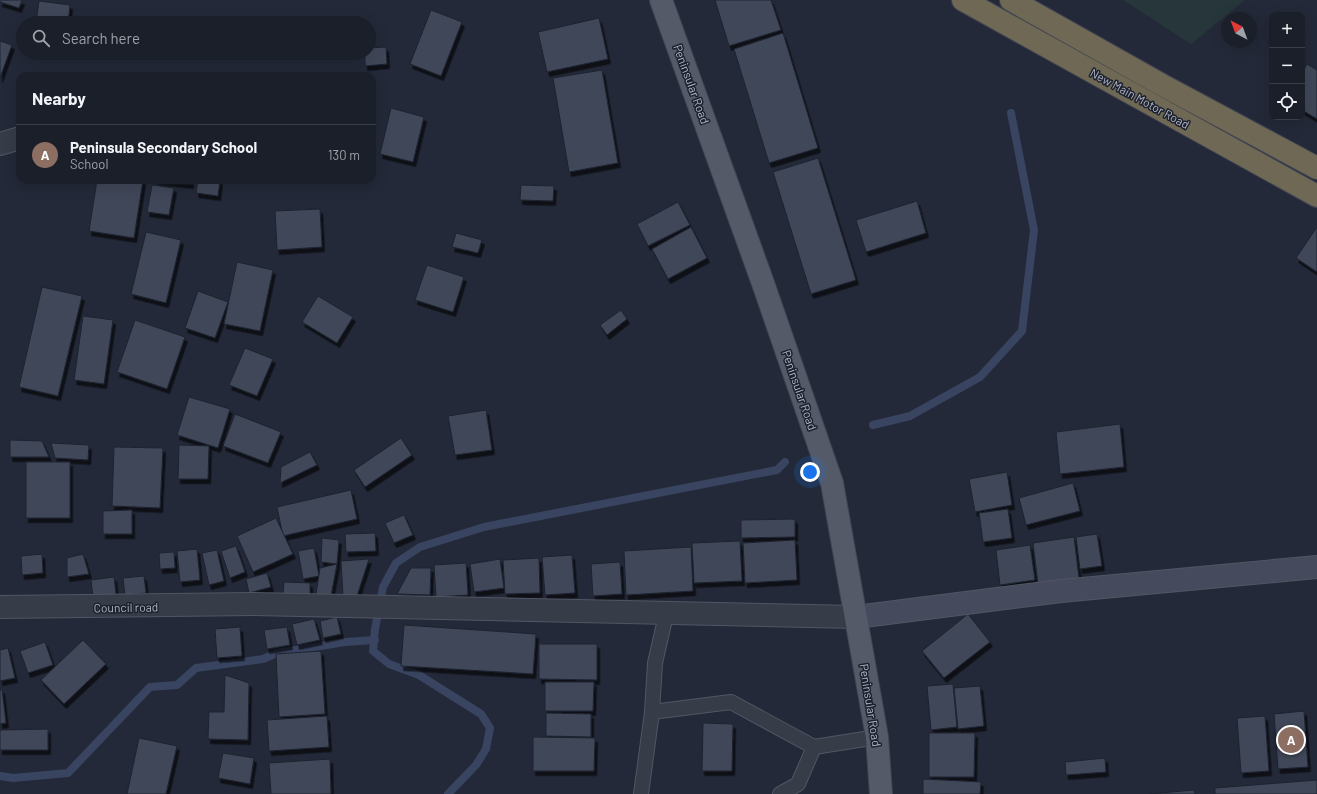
<!DOCTYPE html>
<html lang="en">
<head>
<meta charset="utf-8">
<style>
  body { margin:0; font-family:Barlow,sans-serif; background:#232732; color:#f1f3f6 }
  .controls { position:absolute; right:12px; top:12px; display:grid; overflow:hidden; border-radius:8px; box-shadow:0 4px 16px #0002 }
  .controls button { width:36px; height:36px; display:grid; place-items:center; padding:0; border:0; border-bottom:1px solid #383d47; background:#1a1f2a; color:#f1f3f6; font:20px sans-serif }
  .compass { position:absolute; left:1221px; top:12px; width:36px; height:36px; border-radius:50%; background:#1a1f2a; box-shadow:0 4px 16px #0002; rotate:319deg }
  .you { position:absolute; left:810px; top:472px; width:14px; height:14px; margin:-10px; border:3px solid #fff; border-radius:50%; background:#1a73e8; box-shadow:0 0 0 6px #1a73e833 }
  .badge { display:grid; place-items:center; width:26px; height:26px; border-radius:50%; background:#8ba4f0; color:#fff; font-size:13px; font-weight:700 }
  .pin { position:absolute; translate:-50% -50%; border:2px solid #fff; box-shadow:0 1px 4px #0006 }
  .list { margin:0; padding:0; list-style:none }
  h2 { display:flex; justify-content:space-between; align-items:center; height:52px; margin:0; padding:0 16px; font-size:17px }
  h2 small { font-size:13px; font-weight:400; color:#9fa2a8 }
  .list li { display:grid; grid-template-columns:26px 1fr auto; gap:12px; align-items:center; box-sizing:border-box; height:60px; padding:0 16px; border-top:1px solid #383d47 }
  .list b { display:block; font-size:15px; white-space:nowrap }
  .list p { margin:0; font-size:13px; white-space:nowrap; color:#9fa2a8 }
  .list em { font-size:13px; font-style:normal; color:#9fa2a8 }
  .icon { flex:none; width:22px; height:22px; fill:none; stroke:currentColor; stroke-width:2; stroke-linecap:round; stroke-linejoin:round }
  .map { position:relative; flex:none; width:1317px; height:794px; overflow:hidden }
  .search { position:absolute; background:#1a1f2a; box-shadow:0 4px 16px #0002; left:16px; top:16px; width:360px; height:44px; display:flex; align-items:center; gap:10px; box-sizing:border-box; padding:0 14px; border-radius:22px; color:#9fa2a8; font-size:15px }
  .panel { position:absolute; background:#1a1f2a; box-shadow:0 4px 16px #0002; left:16px; top:72px; width:360px; height:112px; border-radius:12px }
  .map>svg:first-child { display:block }
  .green { fill:#26363a }
  .lines { fill:none; stroke-linecap:round; stroke-linejoin:round }
  .stream { stroke:#394461; stroke-width:8 }
  .building { fill:#3f4758; stroke:#1e2330; filter:url(#shadow) }
  .lane-casing { stroke:#525664; stroke-width:16 }
  .street-casing { stroke:#525664; stroke-width:24 }
  .secondary-casing { stroke:#525664; stroke-width:24 }
  .primary-casing { stroke:#404552; stroke-width:24 }
  .highway-casing { stroke:#3f4351; stroke-width:24 }
  .lane { stroke:#373c49; stroke-width:14 }
  .street { stroke:#373c49; stroke-width:22 }
  .secondary { stroke:#454a5c; stroke-width:22 }
  .primary { stroke:#555a69; stroke-width:22 }
  .highway { stroke:#6e6854; stroke-width:22 }
  .labels { text-anchor:middle; dominant-baseline:central; stroke-width:3; stroke-linejoin:round; paint-order:stroke }
  .street-label { font-size:12px; fill:#b2b6c5; stroke:#1c212e }
</style>
</head>
<body>
<div class="map">
<svg width="1317" height="794" viewBox="0 0 1317 794">
  <defs>
    <filter id="shadow"><feDropShadow dx="2.5" dy="4.5" stdDeviation="0" flood-color="#0009"/></filter>
  </defs>
  <rect width="100%" height="100%" fill="#232938"/>
  <!-- green -->
  <polygon class="green" points="1123,0 1245,0 1191,44"/>
  <g class="lines">
    <!-- stream -->
    <g class="stream">
      <polyline points="873,425 910,416 980,377 1022,331 1034,230 1011,113"/>
      <polyline points="0,776 13,778 68,773 150,687 177,685 196,668 263,659 277,653 345,642 375,640"/>
      <polyline points="448,794 476,765 486,749 490,728 481,714 419,675 389,664 373,651 375,629 383,587 396,563 420,547 484,527 777,470 785,462"/>
    </g>
  </g>
  <!-- building -->
  <g class="building">
    <polygon points="0,0 22,0 19,8 0,2"/>
    <polygon points="715,0 771,0 781,30 729,46"/>
    <polygon points="39,1 70,5 68,23 36,23"/>
    <polygon points="431,10 462,22 441,76 410,64"/>
    <polygon points="599,18 608,59 547,72 538,32"/>
    <polygon points="783,33 818,148 769,163 734,49"/>
    <polygon points="0,41 12,45 0,78"/>
    <polygon points="386,47 387,64 365,66 365,53 369,53 369,48"/>
    <polygon points="1307,64 1317,70 1317,119 1302,110 1302,73"/>
    <polygon points="602,70 618,163 569,172 553,78"/>
    <polygon points="391,108 424,117 413,162 380,154"/>
    <polygon points="818,158 856,280 811,294 773,172"/>
    <polygon points="97,180 143,180 134,238 89,231"/>
    <polygon points="155,180 191,180 191,184"/>
    <polygon points="198,180 220,180 218,196 196,193"/>
    <polygon points="152,185 174,188 169,215 147,212"/>
    <polygon points="521,185 554,186 553,201 520,200"/>
    <polygon points="917,201 926,233 866,252 856,220"/>
    <polygon points="678,202 690,225 648,246 637,224"/>
    <polygon points="320,209 322,247 277,250 275,211"/>
    <polygon points="691,227 707,258 668,279 652,249"/>
    <polygon points="1317,227 1317,272 1296,258"/>
    <polygon points="146,232 181,240 166,303 131,294"/>
    <polygon points="456,233 482,240 478,253 452,247"/>
    <polygon points="237,262 273,270 260,331 224,324"/>
    <polygon points="427,265 464,277 453,312 415,300"/>
    <polygon points="42,287 82,296 58,396 19,387"/>
    <polygon points="198,291 228,302 215,338 185,328"/>
    <polygon points="318,296 353,317 337,343 302,322"/>
    <polygon points="621,310 627,319 607,335 600,325"/>
    <polygon points="83,316 113,320 104,384 74,380"/>
    <polygon points="135,320 185,337 167,389 117,372"/>
    <polygon points="245,348 273,359 257,396 229,385"/>
    <polygon points="189,397 230,409 218,448 177,435"/>
    <polygon points="486,410 492,450 455,455 448,416"/>
    <polygon points="235,414 281,432 268,463 223,446"/>
    <polygon points="1120,424 1124,467 1060,474 1056,432"/>
    <polygon points="401,438 412,455 365,487 354,470"/>
    <polygon points="10,440 42,441 49,457 10,457"/>
    <polygon points="51,443 89,445 88,460 55,458"/>
    <polygon points="179,445 209,446 208,479 178,479"/>
    <polygon points="114,447 163,448 160,508 112,506"/>
    <polygon points="310,452 317,465 280,483 281,467"/>
    <rect x="26" y="462" width="44" height="56"/>
    <polygon points="1007,472 1012,505 975,512 969,479"/>
    <polygon points="1073,483 1080,511 1026,525 1019,498"/>
    <polygon points="351,490 357,519 283,536 277,507"/>
    <polygon points="1008,509 1012,538 983,542 979,513"/>
    <polygon points="132,510 132,534 103,534 103,511"/>
    <polygon points="404,515 413,535 394,543 385,523"/>
    <polygon points="276,518 293,554 253,572 237,536"/>
    <polygon points="795,519 795,537 741,538 741,520"/>
    <polygon points="375,533 376,551 346,552 345,534"/>
    <polygon points="1097,534 1102,566 1080,569 1076,537"/>
    <polygon points="1074,537 1079,578 1038,584 1033,543"/>
    <polygon points="322,538 339,540 337,564 321,562"/>
    <polygon points="795,540 797,580 745,583 743,543"/>
    <polygon points="740,541 742,581 694,583 692,543"/>
    <polygon points="1030,545 1035,580 1000,585 996,550"/>
    <polygon points="236,546 245,572 230,578 221,551"/>
    <polygon points="691,547 693,591 626,595 624,551"/>
    <polygon points="314,548 319,576 303,579 298,551"/>
    <polygon points="197,549 200,580 180,582 177,551"/>
    <polygon points="217,550 224,581 209,585 202,553"/>
    <polygon points="174,552 175,568 160,569 159,553"/>
    <polygon points="42,554 43,573 22,575 21,556"/>
    <polygon points="83,554 89,574 67,577 67,558"/>
    <polygon points="572,555 575,593 545,595 542,557"/>
    <polygon points="539,558 540,593 505,594 503,560"/>
    <polygon points="369,559 357,596 343,596 341,561"/>
    <polygon points="500,559 504,588 474,592 470,564"/>
    <polygon points="620,562 622,594 593,596 591,564"/>
    <polygon points="466,563 468,595 436,597 434,565"/>
    <polygon points="337,564 331,596 316,594 320,568"/>
    <polygon points="411,568 431,568 430,595 397,594"/>
    <polygon points="267,573 271,587 249,593 246,579"/>
    <polygon points="144,576 146,593 125,595 123,578"/>
    <polygon points="114,577 116,594 93,597 91,580"/>
    <polygon points="284,582 310,583 310,595 283,595"/>
    <polygon points="968,614 990,642 944,678 922,651"/>
    <polygon points="337,617 341,634 323,638 320,621"/>
    <polygon points="314,619 320,640 297,645 292,624"/>
    <polygon points="404,625 536,634 533,674 401,666"/>
    <polygon points="240,627 242,656 217,658 215,629"/>
    <polygon points="287,627 290,645 267,649 264,630"/>
    <polygon points="83,640 106,664 64,704 41,680"/>
    <polygon points="45,642 53,665 28,673 20,651"/>
    <polygon points="539,644 597,644 597,680 539,679"/>
    <polygon points="8,648 15,678 0,681 0,650"/>
    <polygon points="321,651 325,714 279,717 276,654"/>
    <polygon points="225,675 249,683 248,740 208,739 209,712 224,712"/>
    <polygon points="545,682 594,682 593,711 545,711"/>
    <polygon points="953,684 957,727 931,730 927,686"/>
    <polygon points="980,686 984,726 958,729 954,688"/>
    <polygon points="2,689 6,723 0,724 0,690"/>
    <polygon points="1304,711 1308,767 1278,769 1274,714"/>
    <polygon points="546,713 591,714 591,737 546,736"/>
    <polygon points="327,716 329,747 269,751 267,720"/>
    <polygon points="1265,716 1269,771 1241,773 1237,718"/>
    <polygon points="703,723 733,724 732,771 702,771"/>
    <polygon points="48,729 48,750 0,750 0,730"/>
    <polygon points="929,733 975,733 974,777 929,777"/>
    <polygon points="533,737 595,738 594,771 533,771"/>
    <polygon points="139,738 177,746 166,794 127,794"/>
    <polygon points="223,753 254,758 250,784 218,778"/>
    <polygon points="1105,758 1106,772 1066,775 1065,762"/>
    <polygon points="330,759 331,794 271,794 269,763"/>
    <polygon points="923,779 981,782 980,794 923,794"/>
    <polygon points="1317,780 1317,794 1215,794 1215,788"/>
    <polygon points="1194,790 1195,794 1149,794"/>
  </g>
  <g class="lines">
    <defs>
      <g id="lane">
        <polyline points="652,712 655,663 666,615"/>
        <polyline points="641,794 652,712 731,702 814,747 877,737"/>
        <polyline points="780,794 798,784 814,747"/>
      </g>
      <g id="street">
        <polyline points="0,144 20,138"/>
        <polyline points="0,607 253,604 856,617"/>
      </g>
      <polyline id="secondary" points="856,617 1061,591 1317,567"/>
      <polyline id="primary" points="661,0 764,286 832,483 877,737 881,794"/>
      <g id="highway">
        <polyline points="963,0 1317,196"/>
        <polyline points="1011,0 1164,86 1317,168"/>
      </g>
    </defs>
    <!-- lane casing -->
    <use href="#lane" class="lane-casing"/>
    <!-- street casing -->
    <use href="#street" class="street-casing"/>
    <!-- secondary casing -->
    <use href="#secondary" class="secondary-casing"/>
    <!-- primary casing -->
    <use href="#primary" class="primary-casing"/>
    <!-- highway casing -->
    <use href="#highway" class="highway-casing"/>
    <!-- lane -->
    <use href="#lane" class="lane"/>
    <!-- street -->
    <use href="#street" class="street"/>
    <!-- secondary -->
    <use href="#secondary" class="secondary"/>
    <!-- primary -->
    <use href="#primary" class="primary"/>
    <!-- highway -->
    <use href="#highway" class="highway"/>
  </g>
  <g class="labels">
    <!-- street labels -->
    <g class="street-label">
      <text transform="translate(692 84) rotate(70)">Peninsular Road</text>
      <text transform="translate(1140 98) rotate(29)">New Main Motor Road</text>
      <text transform="translate(800 390) rotate(71)">Peninsular Road</text>
      <text transform="translate(126 607) rotate(-1)">Council road</text>
      <text transform="translate(871 705) rotate(81)">Peninsular Road</text>
    </g>
  </g>
</svg>
<div class="controls">
<button>+</button>
<button>−</button>
<button><svg class="icon" aria-label="locate" viewBox="0 0 24 24"><circle cx="12" cy="12" r="6"/><path d="M12 2v4M12 18v4M2 12h4M18 12h4"/></svg></button>
</div>
<svg class="compass" viewBox="-18 -18 36 36"><path d="M0-13l5 13h-10z" fill="#e53935"/><path d="M0 13l5-13h-10z" fill="#9fa2a8"/></svg>
<div class="you"></div>
<div class="pin badge" style="left:1291px;top:740px;background:#8d6e63">A</div>
<div class="search"><svg class="icon" aria-label="search" viewBox="0 0 24 24"><circle cx="10" cy="10" r="6"/><path d="M15 15l6 6"/></svg>Search here</div>
<section class="panel">
<h2>Nearby<small></small></h2>
<ul class="list">
<li><span class="badge" style="background:#8d6e63">A</span><div><b>Peninsula Secondary School</b><p>School</p></div><em>130 m</em></li>
</ul>
</section>
</div>
</body>
</html>
